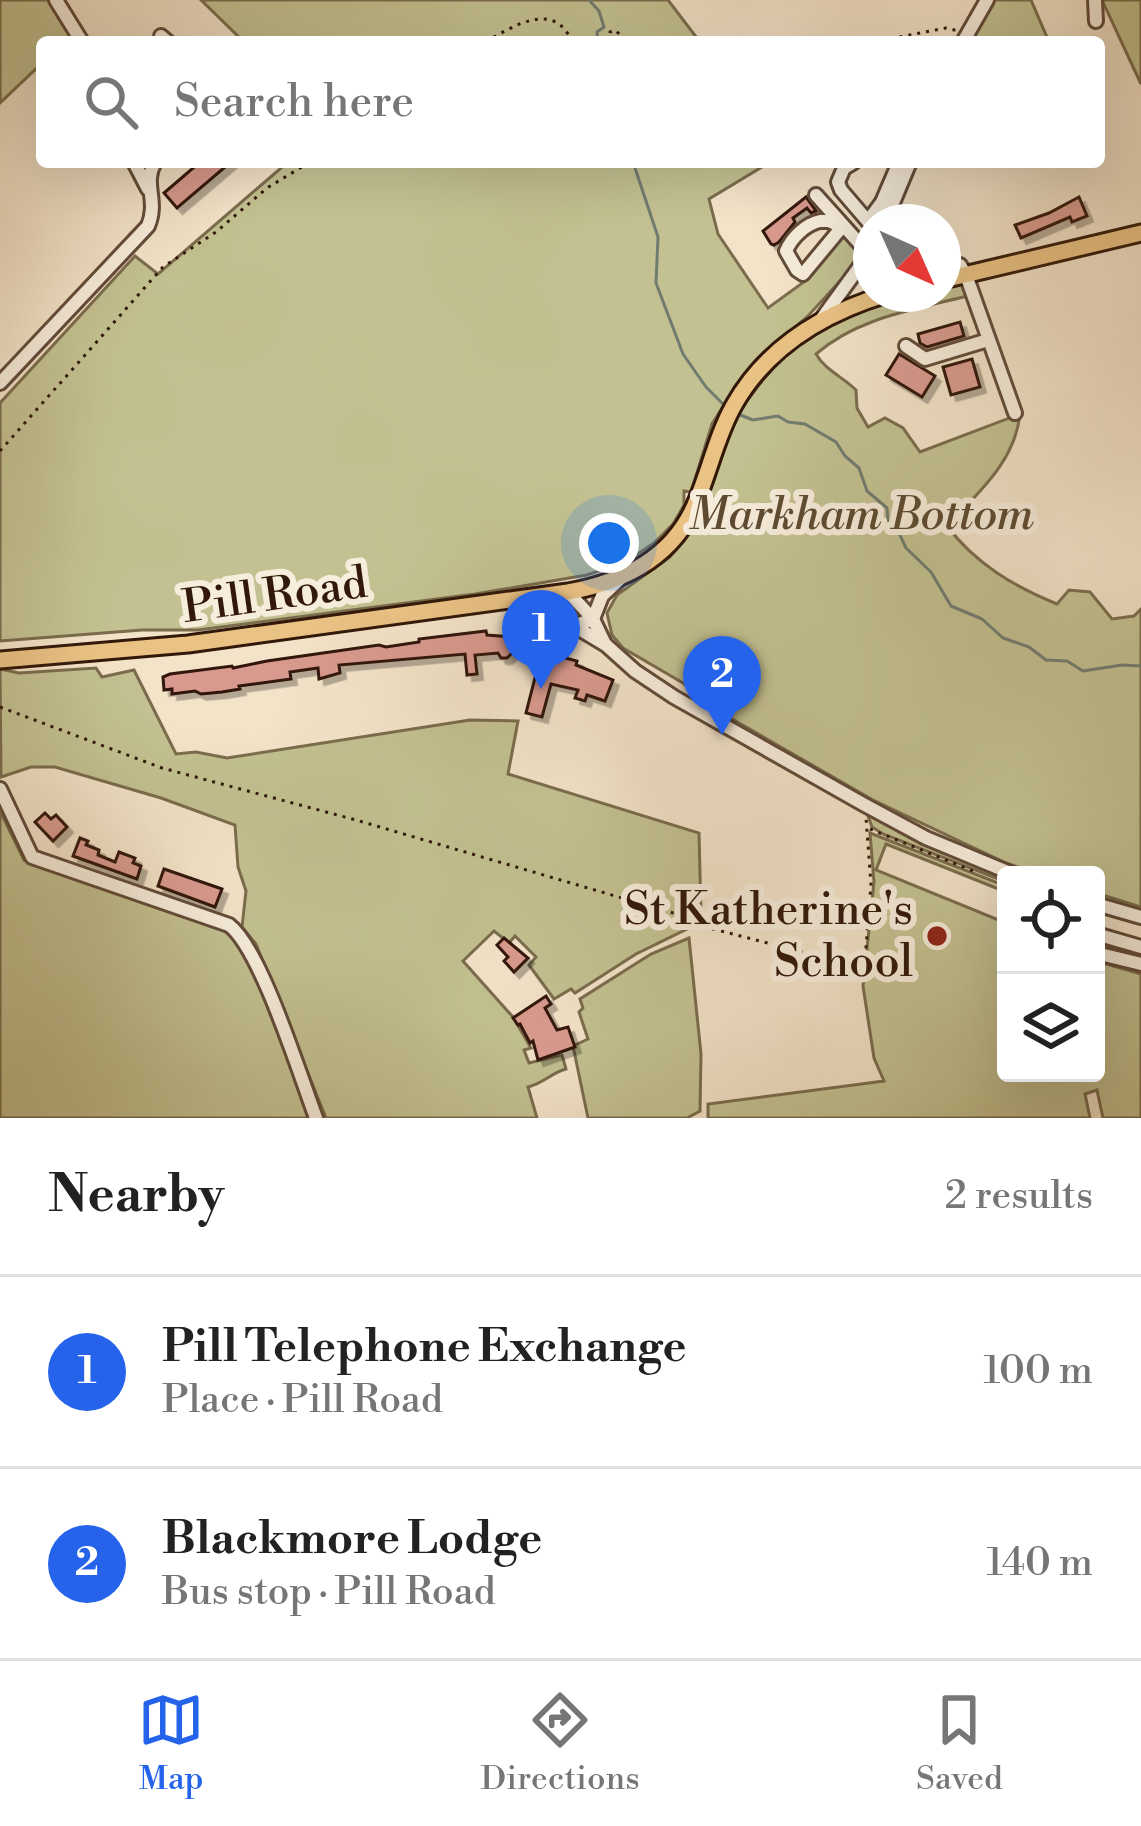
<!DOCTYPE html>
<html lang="en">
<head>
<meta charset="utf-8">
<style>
  body { margin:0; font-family:"Libre Bodoni",serif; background:#f6f6f6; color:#222 }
  .controls { position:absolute; right:36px; bottom:36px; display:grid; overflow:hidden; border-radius:12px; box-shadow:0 12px 48px #0002 }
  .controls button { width:108px; height:108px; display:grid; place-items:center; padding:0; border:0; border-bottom:3px solid #e0e0e0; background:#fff; color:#222; font:60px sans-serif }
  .compass { position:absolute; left:853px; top:204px; width:108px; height:108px; border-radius:50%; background:#fff; box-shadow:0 12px 48px #0002; rotate:135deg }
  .you { position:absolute; left:609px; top:543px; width:42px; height:42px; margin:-30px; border:9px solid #fff; border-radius:50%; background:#1a73e8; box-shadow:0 0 0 18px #1a73e833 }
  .badge { display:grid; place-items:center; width:78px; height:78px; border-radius:50%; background:#2563eb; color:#fff; font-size:39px; font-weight:700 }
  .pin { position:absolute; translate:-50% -99px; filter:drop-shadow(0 3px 6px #0008) }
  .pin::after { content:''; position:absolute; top:63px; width:42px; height:36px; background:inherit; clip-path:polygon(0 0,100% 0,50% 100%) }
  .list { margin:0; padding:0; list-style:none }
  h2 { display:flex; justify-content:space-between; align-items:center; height:156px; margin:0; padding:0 48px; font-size:51px }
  h2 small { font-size:39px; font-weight:400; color:#767676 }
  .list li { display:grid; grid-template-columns:78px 1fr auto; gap:36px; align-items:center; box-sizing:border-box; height:192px; padding:0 48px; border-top:3px solid #e0e0e0 }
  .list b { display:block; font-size:45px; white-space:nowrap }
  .list p { margin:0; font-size:39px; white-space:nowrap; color:#767676 }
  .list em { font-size:39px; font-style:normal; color:#767676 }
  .icon { flex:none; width:66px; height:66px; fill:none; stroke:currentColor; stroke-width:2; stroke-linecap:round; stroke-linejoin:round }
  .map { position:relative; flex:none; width:1141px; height:1118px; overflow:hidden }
  .search { position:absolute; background:#fff; box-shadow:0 12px 48px #0002; left:36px; right:36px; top:36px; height:132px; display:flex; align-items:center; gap:30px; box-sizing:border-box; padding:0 42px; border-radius:12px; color:#767676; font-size:45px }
  .sheet { height:540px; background:#fff }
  nav { display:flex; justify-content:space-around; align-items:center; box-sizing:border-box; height:168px; border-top:3px solid #e0e0e0; background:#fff; font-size:33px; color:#767676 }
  nav a { display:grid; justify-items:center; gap:6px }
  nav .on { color:#2563eb }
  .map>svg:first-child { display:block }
  .green { fill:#c3c191; stroke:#7a6c4d; stroke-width:3 }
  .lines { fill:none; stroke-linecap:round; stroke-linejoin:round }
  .stream { stroke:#717c71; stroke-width:3 }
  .building { fill:#d89a8e; stroke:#321809; stroke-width:3; filter:url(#shadow) }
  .minor-casing { stroke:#624b39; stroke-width:18 }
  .major-casing { stroke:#321809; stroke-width:21 }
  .path { stroke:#321809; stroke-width:3; stroke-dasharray:3 6; stroke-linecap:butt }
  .minor { stroke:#f7eddc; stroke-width:12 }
  .major { stroke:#eac284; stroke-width:15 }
  .poi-dot { fill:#8f2418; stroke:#f7eddc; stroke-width:4.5 }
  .labels { text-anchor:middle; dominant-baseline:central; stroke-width:12; stroke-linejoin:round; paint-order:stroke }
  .park-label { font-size:45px; font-style:italic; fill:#5e4b32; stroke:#f7eddc }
  .street-label { font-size:45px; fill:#321809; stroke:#f7eddc }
  .poi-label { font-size:45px; fill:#321809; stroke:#f7eddc; text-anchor:end }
</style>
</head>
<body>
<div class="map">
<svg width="1141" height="1118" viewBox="0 0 1141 1118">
  <defs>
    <filter id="shadow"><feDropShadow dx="5.5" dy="5.5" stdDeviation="0" flood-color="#0004"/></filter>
  </defs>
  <rect width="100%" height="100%" fill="#f3e3c9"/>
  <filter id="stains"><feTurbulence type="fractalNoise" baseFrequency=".00167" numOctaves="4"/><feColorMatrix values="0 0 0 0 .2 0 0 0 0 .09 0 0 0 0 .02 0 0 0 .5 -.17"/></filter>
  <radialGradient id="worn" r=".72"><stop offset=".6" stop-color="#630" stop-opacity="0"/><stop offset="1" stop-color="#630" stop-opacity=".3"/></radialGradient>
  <!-- green -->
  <g class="green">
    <polygon points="0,0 49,0 72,35 65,42 42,42 42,63 0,103"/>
    <polygon points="201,0 668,0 700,42 244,42"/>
    <polygon points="993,0 1031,0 1049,42 968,42"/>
    <polygon points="1102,0 1141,0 1141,84"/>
    <polygon points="288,162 770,162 709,199 718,234 768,308 808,279 843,232 864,255 807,317 758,358 737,384 712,424 691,492 684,491 684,505 673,524 654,543 626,562 587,575 475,594 198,630 142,630 0,641 0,403 135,256 158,274"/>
    <path d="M 962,280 L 967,296 C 914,310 859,317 816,354 C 825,370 843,377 856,390 L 857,408 L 868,427 L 885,418 L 903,428 L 920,452 L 1020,414 C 1015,462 978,493 947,526 C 976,564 1013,586 1057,604 L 1069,590 L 1090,592 L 1112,619 L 1134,616 L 1141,609 L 1141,907 L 1096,893 L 1096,875 L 1042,875 L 1006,863 L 873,800 L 706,704 L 683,683 L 623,648 L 612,635 L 607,613 L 617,595 L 670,557 L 684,540 L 704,508 L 731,431 L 743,406 L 762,381 L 782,359 L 810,336 L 870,302 L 902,294 L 943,294 L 943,283 Z"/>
    <path d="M 96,668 L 102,677 L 134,670 L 176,754 L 196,752 L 227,758 L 470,720 L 518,721 L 508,774 L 699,833 L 701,914 L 687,929 L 636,954 L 575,993 L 571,989 L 554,999 L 529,965 L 536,957 L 515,936 L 509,943 L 494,931 L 463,961 L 513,1017 L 531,1048 L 524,1050 L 529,1063 L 562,1055 L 566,1069 C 551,1073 544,1083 528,1087 L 537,1118 L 326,1118 L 256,944 L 242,927 L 246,891 L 238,867 L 235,825 L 161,798 L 55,767 L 31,767 L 1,777 L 0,669 L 19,673 Z"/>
    <polygon points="0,811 24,860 230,932 248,955 310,1118 0,1118"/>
    <polygon points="867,813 1006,875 1006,882 883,834 872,827"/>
    <polygon points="870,833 1006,886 1006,892 886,844 876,870 1006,923 1006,1073 1096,1073 1096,961 1141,974 1141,1118 1103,1118 1097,1090 1085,1094 1090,1118 708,1118 708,1104 884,1081 874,1058 863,986 874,882"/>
    <polygon points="689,938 701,1054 700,1111 687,1118 588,1118 573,1046 588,1039 579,1012 583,1008 580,999 651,954"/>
  </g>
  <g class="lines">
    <!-- stream -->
    <g class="stream">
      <polyline points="589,0 599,11 604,27 597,32 598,42"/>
      <polyline points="633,162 658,237 656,283 683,354 706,387 725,406"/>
      <polyline points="738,414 753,420 778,416 788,422 805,424 836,442 845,456 859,468 867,491 887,508 888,522 899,533 906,548 931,572 951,606 982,619 1003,638 1029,647 1046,660 1067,661 1083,671 1122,665 1141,666"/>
    </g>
  </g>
  <!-- building -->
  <g class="building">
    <polygon points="200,162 231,162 177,208 164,193"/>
    <polygon points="806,197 816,211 811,213 807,208 793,218 795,222 779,242 774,245 771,244 763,231"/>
    <polygon points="1079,197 1087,216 1072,222 1070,217 1021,238 1015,225 1049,213"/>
    <polygon points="960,322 964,336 927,347 920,343 918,334"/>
    <polygon points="899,354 935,376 922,397 886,375"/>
    <polygon points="972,359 980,387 951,395 943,367"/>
    <polygon points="486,631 487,635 527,638 507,658 501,658 498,653 475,655 477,674 467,675 465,654 339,665 340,673 319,679 318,668 290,672 291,679 239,686 240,689 222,692 201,694 195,691 172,694 172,689 164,690 163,677 170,674 232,666 233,668 267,661 379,645 386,647 419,642 419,639"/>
    <polygon points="530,639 557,646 554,655 577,661 576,665 613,680 605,701 587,695 585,701 575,698 578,690 551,684 542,717 526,713 539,662 525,658"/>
    <polygon points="45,813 51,819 56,815 67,827 53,841 35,822"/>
    <polygon points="80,838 88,841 86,845 99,850 98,855 115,862 119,852 135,858 133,863 141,866 137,879 73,856"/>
    <polygon points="164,869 222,889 215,907 158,886"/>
    <polygon points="504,938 528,958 514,972 504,961 508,957 497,945"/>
    <polygon points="546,996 551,1004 545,1008 557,1030 568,1027 575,1047 538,1060 533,1041 530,1043 520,1024 518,1025 513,1018"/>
  </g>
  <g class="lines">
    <defs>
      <g id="minor">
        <polyline points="56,0 82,42"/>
        <polyline points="1095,0 1096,21"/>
        <polyline points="161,36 168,42"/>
        <polyline points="963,42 987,0"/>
        <polyline points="134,162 148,189"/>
        <polyline points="854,162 844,168 838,182 841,190 871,225"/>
        <polyline points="816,195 869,254"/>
        <path d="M 820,221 L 829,221 L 842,227 L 803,274 L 797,270 L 786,251 C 792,237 806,224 820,221 Z"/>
        <polyline points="868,221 882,202 897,167 896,162"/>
        <polyline points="885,222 910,162"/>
        <polyline points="943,261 960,265 966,275 1015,413"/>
        <polyline points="820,321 871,251"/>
        <polyline points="906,346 925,359 988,340"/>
        <path d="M 0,383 L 148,226 C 159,200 142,184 155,162"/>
        <polyline points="568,592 593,619 605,644"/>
        <polyline points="513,600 556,615 606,645 635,671 674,697 863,804 926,838 1015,875"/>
        <polyline points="574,626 593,619 602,596 619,580"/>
        <path d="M 0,789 L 32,857 L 229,925 C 261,949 300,1076 316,1118"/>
        <polyline points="1096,904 1141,917"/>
        <polyline points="1096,934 1141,947"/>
        <polyline points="1096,953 1141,964"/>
      </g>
      <g id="major">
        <polyline points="943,280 1141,233"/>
        <path d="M 0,660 L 188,644 L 568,592 C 624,582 675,557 697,500 C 710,469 717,435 734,405 C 767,347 824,313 887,294"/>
      </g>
    </defs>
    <!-- minor casing -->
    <use href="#minor" class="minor-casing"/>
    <!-- major casing -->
    <use href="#major" class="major-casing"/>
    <!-- path -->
    <g class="path">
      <path d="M 486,42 C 514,25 555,0 572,42"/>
      <polyline points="609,42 610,32 615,30 628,42"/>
      <polyline points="873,42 946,28 959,31"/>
      <polyline points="0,451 163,267 216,232 267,188 310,162"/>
      <polyline points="0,707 162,768 356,820 697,920 713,929 857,966 865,960 871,884 866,818"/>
      <polyline points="870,829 978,873"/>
    </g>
    <!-- minor -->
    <use href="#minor" class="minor"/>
    <!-- major -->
    <use href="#major" class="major"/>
  </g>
  <!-- markers -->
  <circle class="poi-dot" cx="937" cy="936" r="12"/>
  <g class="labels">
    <!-- park labels -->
    <g class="park-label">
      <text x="861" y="515">Markham Bottom</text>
    </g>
    <!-- street labels -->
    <g class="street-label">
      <text transform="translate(275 596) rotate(-8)">Pill Road</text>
    </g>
    <!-- poi labels -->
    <g class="poi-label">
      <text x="913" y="910">St Katherine's<tspan x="913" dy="52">School</tspan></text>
    </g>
  </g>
  <rect width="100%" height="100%" filter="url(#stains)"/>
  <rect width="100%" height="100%" fill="url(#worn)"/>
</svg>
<div class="controls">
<button><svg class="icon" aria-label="locate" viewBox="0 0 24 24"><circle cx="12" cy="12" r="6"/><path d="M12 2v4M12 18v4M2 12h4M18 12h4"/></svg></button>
<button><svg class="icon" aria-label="layers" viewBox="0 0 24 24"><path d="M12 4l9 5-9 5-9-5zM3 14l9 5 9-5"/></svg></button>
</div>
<svg class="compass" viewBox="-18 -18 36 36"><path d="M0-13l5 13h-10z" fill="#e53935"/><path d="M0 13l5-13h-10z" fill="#767676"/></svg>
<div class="you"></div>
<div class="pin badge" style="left:541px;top:689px">1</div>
<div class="pin badge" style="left:722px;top:735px">2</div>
<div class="search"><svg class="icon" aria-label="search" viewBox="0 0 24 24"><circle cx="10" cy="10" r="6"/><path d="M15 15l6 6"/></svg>Search here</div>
</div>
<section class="sheet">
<h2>Nearby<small>2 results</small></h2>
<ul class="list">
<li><span class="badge">1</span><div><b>Pill Telephone Exchange</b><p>Place · Pill Road</p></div><em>100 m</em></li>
<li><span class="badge">2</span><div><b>Blackmore Lodge</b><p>Bus stop · Pill Road</p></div><em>140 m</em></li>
</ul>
</section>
<nav>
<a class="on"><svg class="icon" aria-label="map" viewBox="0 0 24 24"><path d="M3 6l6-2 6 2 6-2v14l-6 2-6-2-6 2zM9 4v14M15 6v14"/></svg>Map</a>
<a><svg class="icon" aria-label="directions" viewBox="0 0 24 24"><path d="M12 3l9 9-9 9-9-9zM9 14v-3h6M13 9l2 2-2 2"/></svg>Directions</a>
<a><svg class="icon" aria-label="saved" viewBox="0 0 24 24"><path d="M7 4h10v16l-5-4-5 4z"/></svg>Saved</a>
</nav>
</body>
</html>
